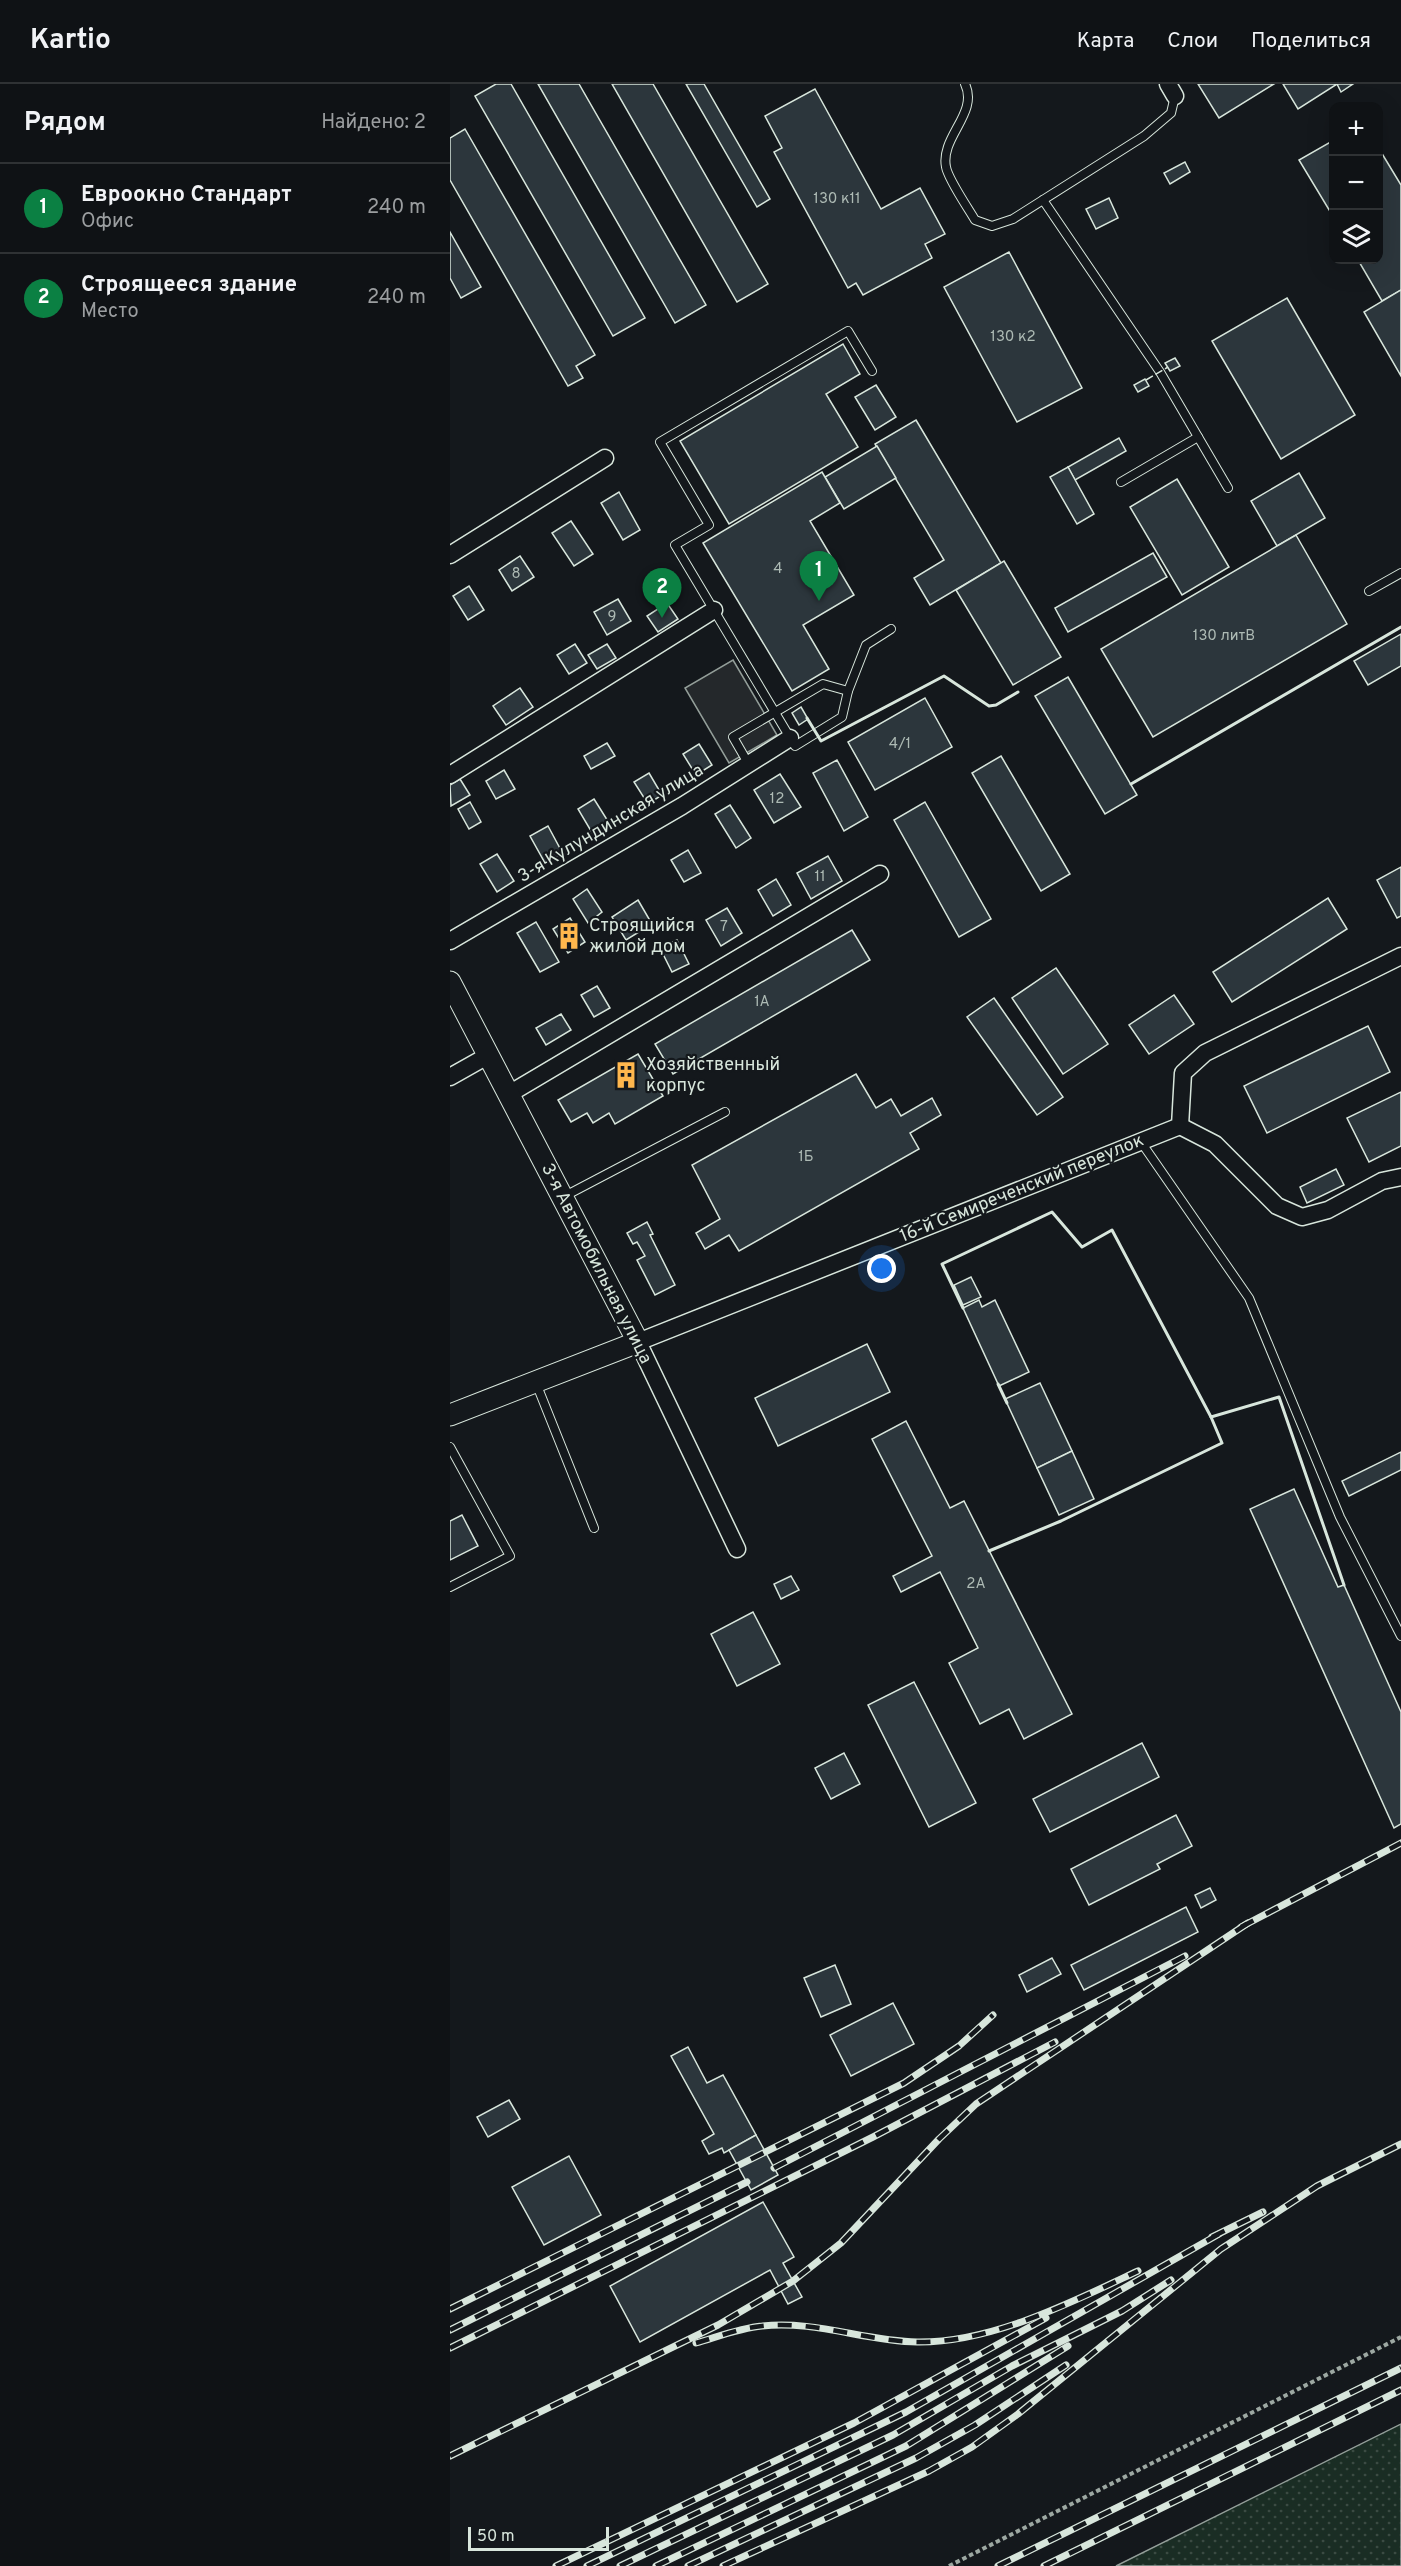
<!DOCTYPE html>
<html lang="ru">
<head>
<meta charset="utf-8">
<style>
  body { margin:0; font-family:Overpass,sans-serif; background:#181b1e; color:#f1f3f6 }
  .controls { position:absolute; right:18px; top:18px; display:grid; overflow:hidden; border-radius:12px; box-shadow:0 6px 24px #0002 }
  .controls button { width:54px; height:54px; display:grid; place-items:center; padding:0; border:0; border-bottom:2px solid #2f3234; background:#0f1215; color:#f1f3f6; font:30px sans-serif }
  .scale { position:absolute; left:18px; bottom:15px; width:141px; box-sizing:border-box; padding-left:6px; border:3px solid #d8e6dc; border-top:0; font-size:16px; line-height:21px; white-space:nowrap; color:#d8e6dc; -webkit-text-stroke:4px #14181c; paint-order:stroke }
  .you { position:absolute; left:432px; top:1185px; width:21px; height:21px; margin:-15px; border:4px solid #fff; border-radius:50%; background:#1a73e8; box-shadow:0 0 0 9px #1a73e833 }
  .badge { display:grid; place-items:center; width:39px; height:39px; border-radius:50%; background:#0b8043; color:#fff; font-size:20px; font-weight:700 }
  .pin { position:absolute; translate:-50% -50px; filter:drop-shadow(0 2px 3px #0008) }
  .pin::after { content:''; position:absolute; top:32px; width:21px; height:18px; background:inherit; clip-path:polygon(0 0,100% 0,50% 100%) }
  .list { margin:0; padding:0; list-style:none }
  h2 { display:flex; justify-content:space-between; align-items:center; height:78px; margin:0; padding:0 24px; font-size:26px }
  h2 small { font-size:20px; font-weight:400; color:#9b9ea0 }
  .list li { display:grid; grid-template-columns:39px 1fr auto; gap:18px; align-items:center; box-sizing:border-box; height:90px; padding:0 24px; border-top:2px solid #2f3234 }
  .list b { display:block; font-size:22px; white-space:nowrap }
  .list p { margin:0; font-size:20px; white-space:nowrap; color:#9b9ea0 }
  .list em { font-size:20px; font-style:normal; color:#9b9ea0 }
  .icon { flex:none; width:33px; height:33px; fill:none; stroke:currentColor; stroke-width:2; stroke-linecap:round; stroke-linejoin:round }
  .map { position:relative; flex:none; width:951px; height:2482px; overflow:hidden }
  header { display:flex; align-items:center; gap:36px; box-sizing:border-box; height:84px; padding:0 30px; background:#0f1215; border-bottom:2px solid #2f3234 }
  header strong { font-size:28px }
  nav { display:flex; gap:33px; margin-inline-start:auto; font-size:21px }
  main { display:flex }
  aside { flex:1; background:#0f1215 }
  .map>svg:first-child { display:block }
  .grass { fill:url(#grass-dots); stroke:#939e99; stroke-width:1.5 }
  .parking { fill:#24282b; stroke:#939e99; stroke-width:1.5 }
  .building { fill:#2c363c; stroke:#d8e6dc; stroke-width:1.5 }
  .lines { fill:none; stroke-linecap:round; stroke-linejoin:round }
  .service-casing { stroke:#d8e6dc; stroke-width:10 }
  .minor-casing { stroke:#d8e6dc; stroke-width:19 }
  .tertiary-casing { stroke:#d8e6dc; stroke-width:23 }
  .path { stroke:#9da8a2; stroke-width:4; stroke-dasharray:4.5 3; stroke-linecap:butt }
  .service { stroke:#14181c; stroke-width:8 }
  .minor { stroke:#14181c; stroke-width:16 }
  .tertiary { stroke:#14181c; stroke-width:21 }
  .rail-casing { stroke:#d8e6dc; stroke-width:7 }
  .rail { stroke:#14181c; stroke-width:4.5; stroke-dasharray:14; stroke-linecap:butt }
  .fence { stroke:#d8e6dc; stroke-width:1.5; stroke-dasharray:8 3; stroke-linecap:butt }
  .wall { stroke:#d8e6dc; stroke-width:3 }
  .labels { text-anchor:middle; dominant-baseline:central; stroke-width:4.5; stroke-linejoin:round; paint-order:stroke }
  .number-label { font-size:15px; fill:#adbab4 }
  .street-label { font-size:18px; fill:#d8e6dc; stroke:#14181c }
  .poi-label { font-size:18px; fill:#d8e6dc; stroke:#14181c; text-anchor:start }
</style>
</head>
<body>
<header>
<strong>Kartio</strong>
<nav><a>Карта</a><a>Слои</a><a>Поделиться</a></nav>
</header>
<main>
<aside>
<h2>Рядом<small>Найдено: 2</small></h2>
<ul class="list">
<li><span class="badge">1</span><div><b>Евроокно Стандарт</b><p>Офис</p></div><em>240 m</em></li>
<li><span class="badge">2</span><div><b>Строящееся здание</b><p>Место</p></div><em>240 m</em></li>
</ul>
</aside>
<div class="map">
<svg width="951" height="2482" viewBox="0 0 951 2482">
  <defs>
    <pattern id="grass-dots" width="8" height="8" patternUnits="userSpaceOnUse" patternTransform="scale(1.5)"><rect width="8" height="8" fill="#1a2d24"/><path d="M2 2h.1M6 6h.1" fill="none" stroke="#3b4b43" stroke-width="1.8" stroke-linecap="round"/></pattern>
  </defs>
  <rect width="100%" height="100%" fill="#14181c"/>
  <!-- grass -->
  <polygon class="grass" points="951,2340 951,2482 666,2482"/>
  <!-- parking -->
  <polygon class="parking" points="283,576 327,651 279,679 235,604"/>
  <!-- building -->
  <g class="building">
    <polygon points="46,0 61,0 195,234 163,252 25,12"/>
    <polygon points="88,0 129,0 256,221 225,239"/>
    <polygon points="162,0 203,0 318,200 287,218"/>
    <polygon points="236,0 254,0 320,115 307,123"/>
    <polygon points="748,0 824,0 769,34"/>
    <polygon points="833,0 903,0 891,8 887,0 848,25"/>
    <polygon points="365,5 431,125 470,104 495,150 475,160 482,174 413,211 406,199 398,204 324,68 332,64 315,32"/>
    <polygon points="15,45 145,271 126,282 133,294 118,302 0,96 0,54"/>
    <polygon points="884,56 884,134 849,76"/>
    <polygon points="928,63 951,101 951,206 932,217 908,176 928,176"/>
    <polygon points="735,78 740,88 720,100 714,89"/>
    <polygon points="659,114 668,134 646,145 636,125"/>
    <polygon points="0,148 31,203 11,214 0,194"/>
    <polygon points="559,168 632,304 567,338 494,203"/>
    <polygon points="951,206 951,292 914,228"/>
    <polygon points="837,214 905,331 831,375 762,257"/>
    <polygon points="393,260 410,290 376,310 408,363 279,440 230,357"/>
    <polygon points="725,274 730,282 720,287 715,279"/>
    <polygon points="695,295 699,302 688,308 684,301"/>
    <polygon points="426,301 446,333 425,346 405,313"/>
    <polygon points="466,336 551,479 480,521 464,494 494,476 425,360"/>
    <polygon points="669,354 676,367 625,396 618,383"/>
    <polygon points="427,362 446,394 394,425 375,393"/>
    <polygon points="618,383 644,430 627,440 600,393"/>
    <polygon points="372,388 390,419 360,437 404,511 353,541 379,585 342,607 253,459"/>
    <polygon points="849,389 875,434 827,462 801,417"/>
    <polygon points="727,395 779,483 732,511 680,423"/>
    <polygon points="169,408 190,446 173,456 151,419"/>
    <polygon points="121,437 143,470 124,482 102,449"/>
    <polygon points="846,451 897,540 703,653 651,565"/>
    <polygon points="703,469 717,493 618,548 605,524"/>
    <polygon points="70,472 84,493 62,507 49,486"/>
    <polygon points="554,477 611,573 563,601 506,506"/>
    <polygon points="19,502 34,526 18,536 3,512"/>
    <polygon points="168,515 181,537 157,551 144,528"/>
    <polygon points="217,519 228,535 208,548 197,532"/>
    <polygon points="951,550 951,582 918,601 904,577"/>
    <polygon points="125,560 137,579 119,590 107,571"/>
    <polygon points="157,560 166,574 147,585 138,571"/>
    <polygon points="618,593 687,711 655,730 585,612"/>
    <polygon points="70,604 83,623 56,641 43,622"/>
    <polygon points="475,614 502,663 425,706 398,658"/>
    <polygon points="351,623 358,635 349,641 342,629"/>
    <polygon points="157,659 165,672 141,685 134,672"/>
    <polygon points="249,660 262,681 246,691 233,670"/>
    <polygon points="551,672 620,790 591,807 522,689"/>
    <polygon points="387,676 418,733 394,747 363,689"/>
    <polygon points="54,686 65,705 46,715 36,697"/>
    <polygon points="199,689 212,711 198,720 184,698"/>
    <polygon points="330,690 351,723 324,739 304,706"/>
    <polygon points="10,695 20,711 1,722 0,701"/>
    <polygon points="144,715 161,742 144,752 128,725"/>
    <polygon points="20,718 31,738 19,745 8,725"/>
    <polygon points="475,718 541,835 509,853 444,736"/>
    <polygon points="280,721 301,754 286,764 265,730"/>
    <polygon points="98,742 113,770 95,779 80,752"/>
    <polygon points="238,766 251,789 234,798 221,776"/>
    <polygon points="47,770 64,797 47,808 30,780"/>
    <polygon points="378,772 392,797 361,815 347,789"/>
    <polygon points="951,783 951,832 947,834 927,796"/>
    <polygon points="326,795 341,821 323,832 308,806"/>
    <polygon points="137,805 152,828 138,839 123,815"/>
    <polygon points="878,814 897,845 782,918 763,888"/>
    <polygon points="188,816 202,840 176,856 162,833"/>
    <polygon points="277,824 292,849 271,862 256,836"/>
    <polygon points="120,834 135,858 118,869 103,845"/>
    <polygon points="86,838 109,878 90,888 67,849"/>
    <polygon points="402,846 420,876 223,990 205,960"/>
    <polygon points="227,856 239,880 222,888 210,864"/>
    <polygon points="606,884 658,960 613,990 562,914"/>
    <polygon points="147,902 160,924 144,933 131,911"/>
    <polygon points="724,911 744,940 699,970 679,941"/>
    <polygon points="544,914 613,1013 587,1031 517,933"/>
    <polygon points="111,930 121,946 96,961 86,944"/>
    <polygon points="918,942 940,988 817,1049 794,1002"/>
    <polygon points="188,970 213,1012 165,1040 159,1029 143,1039 137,1029 121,1038 108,1016"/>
    <polygon points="406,990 426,1024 441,1015 451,1032 482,1014 491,1031 460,1049 469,1065 289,1167 279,1151 255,1165 246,1149 270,1135 242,1081"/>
    <polygon points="951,1008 951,1062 919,1078 897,1034"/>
    <polygon points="886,1085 894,1101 857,1119 850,1103"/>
    <polygon points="197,1138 203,1150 200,1151 225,1201 205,1211 187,1176 195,1172 187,1158 183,1160 177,1149"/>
    <polygon points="521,1193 531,1213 513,1221 504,1201"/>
    <polygon points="529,1216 532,1223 545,1216 579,1288 549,1302 513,1224"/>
    <polygon points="417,1260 440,1308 328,1362 305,1314"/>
    <polygon points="590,1299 622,1367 587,1384 555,1315"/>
    <polygon points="456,1337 500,1424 514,1417 622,1630 574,1655 559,1625 530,1640 499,1579 528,1564 490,1488 451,1508 443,1492 482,1472 422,1355"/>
    <polygon points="622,1367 644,1415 609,1431 587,1384"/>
    <polygon points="951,1368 951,1386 899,1412 892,1397"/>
    <polygon points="844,1405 888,1503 894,1501 951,1628 951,1740 944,1744 800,1425"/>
    <polygon points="12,1431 28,1462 0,1476 0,1437"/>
    <polygon points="341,1492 349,1506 331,1515 324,1500"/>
    <polygon points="303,1528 330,1580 287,1602 261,1550"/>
    <polygon points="464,1598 526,1719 479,1743 418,1621"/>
    <polygon points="692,1659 709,1693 600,1748 583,1715"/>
    <polygon points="394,1669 410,1700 381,1715 365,1684"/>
    <polygon points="726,1731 742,1762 707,1780 710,1785 639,1821 621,1785"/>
    <polygon points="760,1804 766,1816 751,1824 745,1811"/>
    <polygon points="736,1823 748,1848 634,1906 621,1881"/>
    <polygon points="602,1874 611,1890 577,1908 569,1891"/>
    <polygon points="385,1881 401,1920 371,1933 354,1894"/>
    <polygon points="443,1919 464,1960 401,1992 380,1951"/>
    <polygon points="238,1963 257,1999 273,1991 306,2051 274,2069 272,2064 259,2070 252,2057 264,2050 221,1972"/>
    <polygon points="59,2016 70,2035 38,2053 27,2033"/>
    <polygon points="306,2051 328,2091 301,2106 279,2066"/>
    <polygon points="119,2072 151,2131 94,2161 62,2103"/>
    <polygon points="313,2118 344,2173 333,2179 352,2213 338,2220 320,2186 190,2258 160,2202"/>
  </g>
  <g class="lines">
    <defs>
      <g id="service">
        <path d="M 515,0 C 529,29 490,53 496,83 C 498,95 518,124 525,136 L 542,142 L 563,135 L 694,52 L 721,29 L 725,12"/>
        <polyline points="593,116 710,288 778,404"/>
        <polyline points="422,287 398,247 210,358 259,441 225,461 345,662 392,633 398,607 416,561 441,545"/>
        <polyline points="671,398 748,353"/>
        <polyline points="919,507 951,489"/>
        <polyline points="298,679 283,653 373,600 398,607"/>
        <polyline points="691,1058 799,1214 890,1433 951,1552"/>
        <polyline points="113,1113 275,1028"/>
        <polyline points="86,1299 144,1444"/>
        <polyline points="0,1363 60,1472 0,1503"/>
      </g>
      <g id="minor">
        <polyline points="718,0 725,12"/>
        <polyline points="0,471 155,374"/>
        <polyline points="0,691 264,526"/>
        <polyline points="0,857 232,722 340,654"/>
        <polyline points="0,993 39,971"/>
        <polyline points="59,1010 430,790"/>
        <polyline points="730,1042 765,1060 827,1122 852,1133 878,1126 932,1097 951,1093"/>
        <polyline points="287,1465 188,1258 730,1042 733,989 755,969 951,872"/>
      </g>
      <polyline id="tertiary" points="0,898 188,1258 0,1331"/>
    </defs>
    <!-- service casing -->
    <use href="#service" class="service-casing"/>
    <!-- minor casing -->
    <use href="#minor" class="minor-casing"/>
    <!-- tertiary casing -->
    <use href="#tertiary" class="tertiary-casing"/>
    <!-- path -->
    <polyline class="path" points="499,2482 951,2253"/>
    <!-- service -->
    <use href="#service" class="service"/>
    <!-- minor -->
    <use href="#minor" class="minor"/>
    <!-- tertiary -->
    <use href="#tertiary" class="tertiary"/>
    <defs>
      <g id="rail">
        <polyline points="791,1843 951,1759"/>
        <polyline points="324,2084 735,1872"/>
        <polyline points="762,2153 813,2128"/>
        <polyline points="0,2225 454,1999 509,1962 543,1931"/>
        <polyline points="0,2246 297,2098"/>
        <path d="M 246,2259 C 267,2253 290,2244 312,2242 C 364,2236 415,2257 467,2258 C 542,2259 622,2218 688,2187"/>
        <polyline points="0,2264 423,2053 605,1958"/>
        <polyline points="0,2372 268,2241 343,2197 391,2159 489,2055 526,2020 798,1839"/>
        <polyline points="106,2482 404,2339 596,2234"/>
        <polyline points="137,2482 456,2328 769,2150"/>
        <polyline points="170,2482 443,2351 562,2282 672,2227 721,2196"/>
        <polyline points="206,2482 456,2362 618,2262"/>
        <polyline points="238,2482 466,2374 525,2341 616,2281"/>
        <polyline points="273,2482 479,2387 522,2363 568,2330 771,2165 867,2102 951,2060"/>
        <polyline points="548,2482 951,2284"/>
        <polyline points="594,2482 951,2306"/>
      </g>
    </defs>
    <!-- rail casing -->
    <use href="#rail" class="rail-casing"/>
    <!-- rail -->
    <use href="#rail" class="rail"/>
    <!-- fence -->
    <polyline class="fence" points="696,296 718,283"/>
    <!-- wall -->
    <g class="wall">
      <polyline points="357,634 371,657 494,592 539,622 546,621 568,608"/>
      <polyline points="681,700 951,543"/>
      <polyline points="513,1224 492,1180 602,1128 632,1163 662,1146 761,1333 829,1313 894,1501"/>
      <polyline points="548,1300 557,1319"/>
      <polyline points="539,1467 611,1437 772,1359 761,1333"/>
    </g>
  </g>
  <!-- icons -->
  <defs>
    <symbol id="building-bare" viewBox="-9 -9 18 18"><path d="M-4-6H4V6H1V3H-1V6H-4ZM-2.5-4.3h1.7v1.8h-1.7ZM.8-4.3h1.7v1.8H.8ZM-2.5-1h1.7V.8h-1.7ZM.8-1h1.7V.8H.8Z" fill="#ffb74d" stroke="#14181c" stroke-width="2.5" paint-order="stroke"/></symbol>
  </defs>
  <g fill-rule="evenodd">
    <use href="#building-bare" x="100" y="833" width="38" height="38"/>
    <use href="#building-bare" x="157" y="972" width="38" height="38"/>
  </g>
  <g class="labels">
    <!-- number labels -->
    <g class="number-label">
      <text x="387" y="115">130 к11</text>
      <text x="563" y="253">130 к2</text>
      <text x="328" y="485">4</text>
      <text x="66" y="490">8</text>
      <text x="162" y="533">9</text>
      <text x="774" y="552">130 литВ</text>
      <text x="450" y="660">4/1</text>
      <text x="327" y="715">12</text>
      <text x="370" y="793">11</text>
      <text x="274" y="843">7</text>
      <text x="312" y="918">1А</text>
      <text x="356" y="1073">1Б</text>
      <text x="526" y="1500">2А</text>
    </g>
    <!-- street labels -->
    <g class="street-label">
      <text transform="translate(161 740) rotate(-31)">3-я Кулундинская улица</text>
      <text transform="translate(572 1105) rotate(-22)">16-й Семиреченский переулок</text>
      <text transform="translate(146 1180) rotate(63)">3-я Автомобильная улица</text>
    </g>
    <!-- poi labels -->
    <g class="poi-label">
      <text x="139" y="842">Строящийся<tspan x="139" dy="21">жилой дом</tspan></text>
      <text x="196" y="981">Хозяйственный<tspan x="196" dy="21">корпус</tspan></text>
    </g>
  </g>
</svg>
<div class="controls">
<button>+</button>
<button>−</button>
<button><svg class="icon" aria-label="layers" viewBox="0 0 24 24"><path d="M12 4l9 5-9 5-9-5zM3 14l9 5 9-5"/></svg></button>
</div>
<div class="scale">50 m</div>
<div class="you"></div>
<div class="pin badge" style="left:369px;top:517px">1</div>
<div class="pin badge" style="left:212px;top:534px">2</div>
</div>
</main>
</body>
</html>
